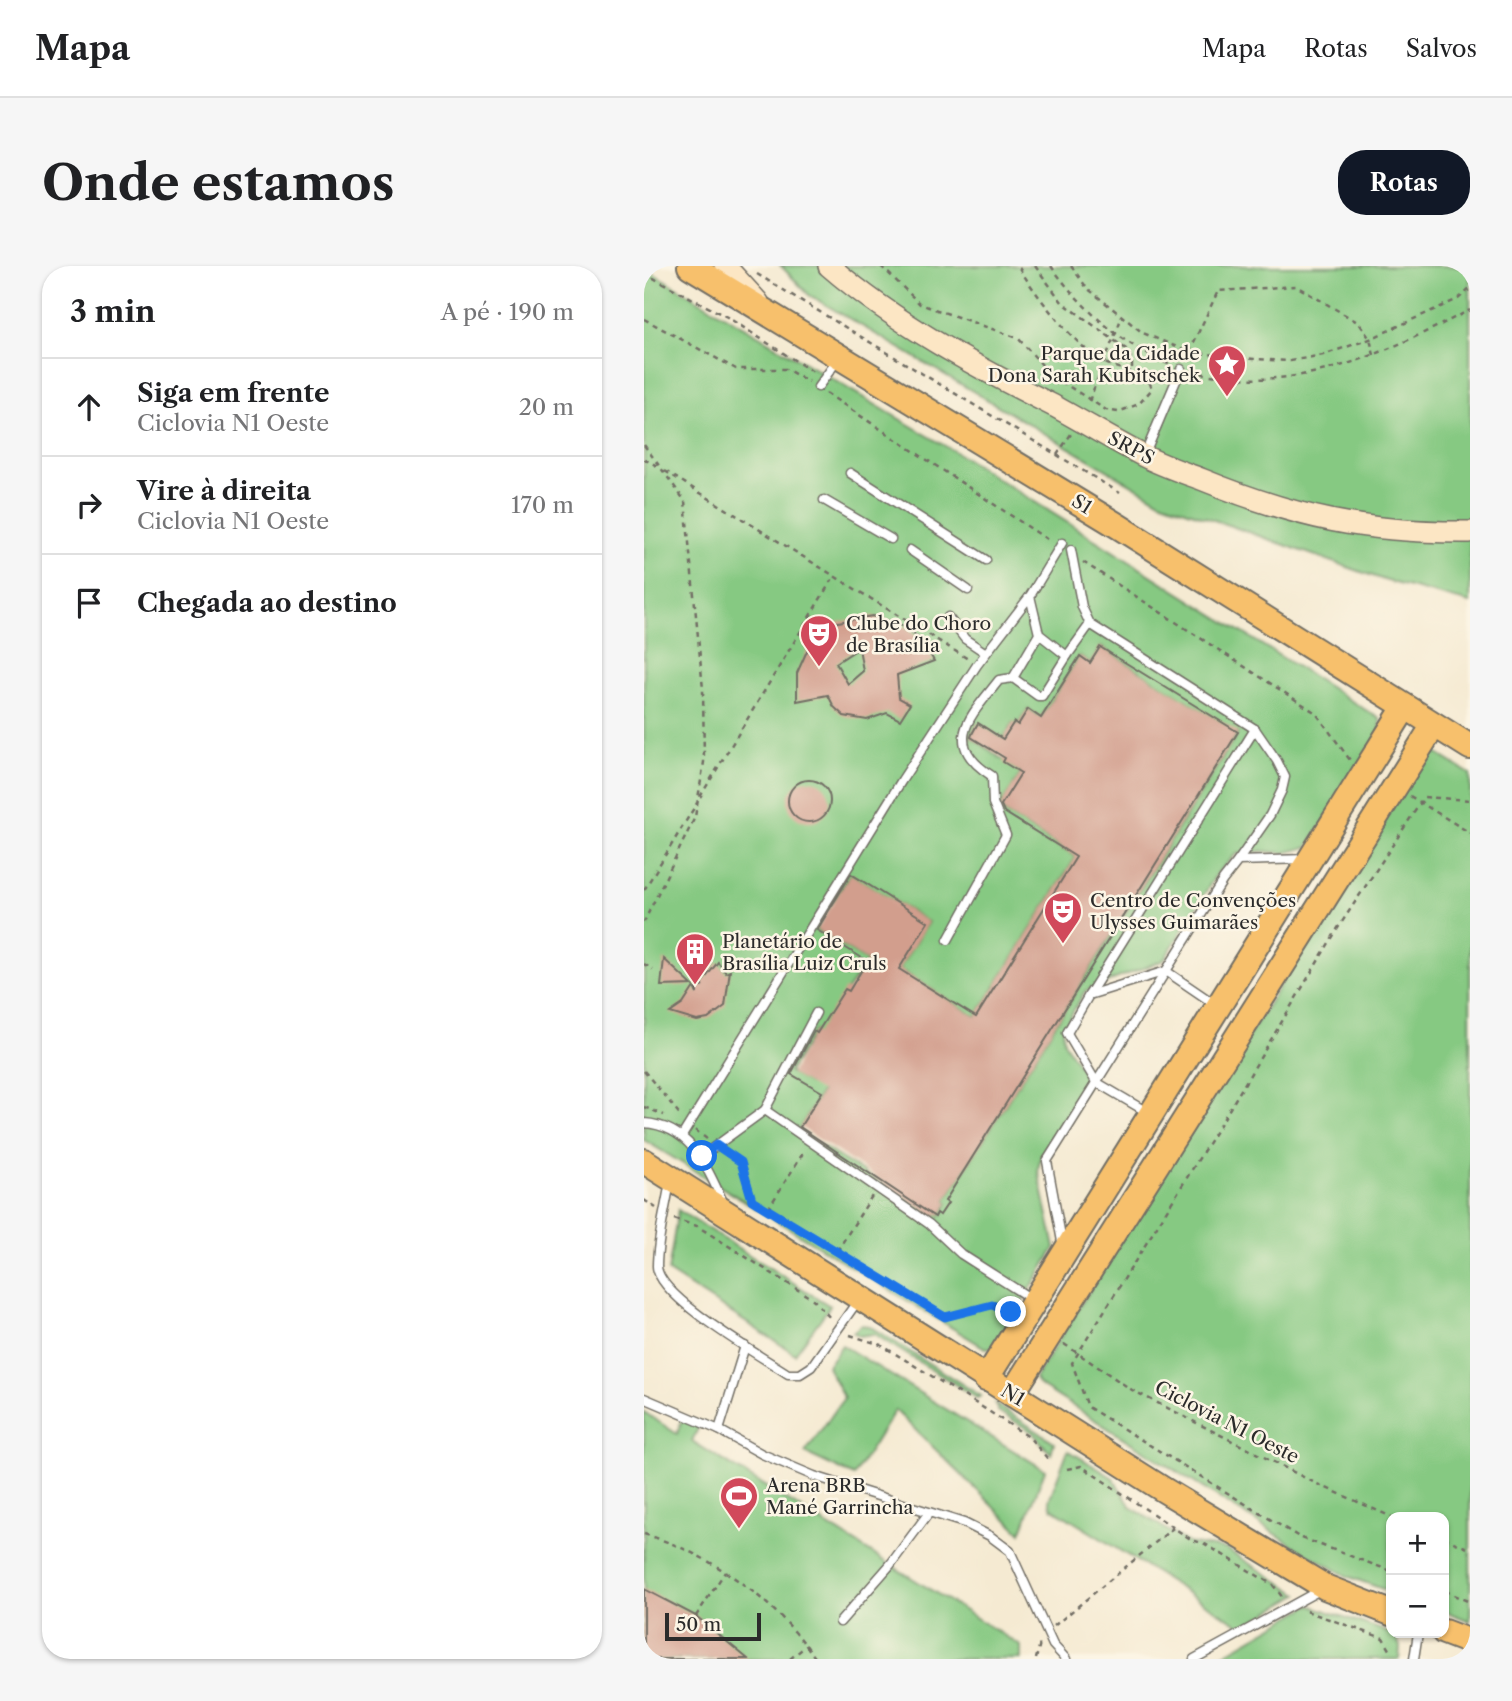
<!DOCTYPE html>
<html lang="pt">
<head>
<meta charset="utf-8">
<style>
  body { margin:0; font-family:"Libre Caslon Text",serif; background:#f6f6f6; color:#202124 }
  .controls { position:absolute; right:21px; bottom:21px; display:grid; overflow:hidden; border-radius:14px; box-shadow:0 2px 5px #0004 }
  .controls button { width:63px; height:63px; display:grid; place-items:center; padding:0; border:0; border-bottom:2px solid #e0e0e0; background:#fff; color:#202124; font:35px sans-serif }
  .scale { position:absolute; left:21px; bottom:18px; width:96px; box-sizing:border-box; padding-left:7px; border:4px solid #2b2b2b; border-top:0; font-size:19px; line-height:24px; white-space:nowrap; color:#2b2b2b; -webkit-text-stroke:5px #fcf5e5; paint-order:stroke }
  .stop { position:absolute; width:21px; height:21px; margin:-16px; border:5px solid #1a73e8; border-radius:50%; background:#fff }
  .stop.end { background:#1a73e8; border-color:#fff; box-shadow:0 2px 7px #0008 }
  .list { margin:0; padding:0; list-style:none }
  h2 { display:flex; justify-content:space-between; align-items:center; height:91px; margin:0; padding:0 28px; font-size:30px }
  h2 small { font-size:23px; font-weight:400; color:#757577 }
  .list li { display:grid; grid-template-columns:46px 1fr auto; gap:21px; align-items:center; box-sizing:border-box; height:98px; padding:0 28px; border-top:2px solid #e0e0e0 }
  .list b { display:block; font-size:26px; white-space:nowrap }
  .list p { margin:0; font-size:23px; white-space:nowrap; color:#757577 }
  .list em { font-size:23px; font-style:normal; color:#757577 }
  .icon { flex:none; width:38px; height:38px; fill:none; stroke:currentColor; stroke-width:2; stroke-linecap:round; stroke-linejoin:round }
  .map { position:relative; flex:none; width:826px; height:1393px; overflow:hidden; border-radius:28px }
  header { display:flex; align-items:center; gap:42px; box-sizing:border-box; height:98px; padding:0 35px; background:#fff; border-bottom:2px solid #e0e0e0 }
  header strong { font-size:33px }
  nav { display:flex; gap:38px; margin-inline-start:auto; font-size:24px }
  .intro { display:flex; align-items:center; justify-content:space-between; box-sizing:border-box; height:168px; padding:0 42px }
  h1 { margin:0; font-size:49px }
  .button { padding:18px 32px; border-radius:28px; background:#111827; color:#fff; font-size:24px; font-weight:700 }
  main { display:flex; gap:42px; padding:0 42px }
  aside { flex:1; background:#fff; border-radius:28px; box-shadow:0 2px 5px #0004 }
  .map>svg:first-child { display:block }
  .green { fill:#86c982; stroke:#587a56; stroke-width:2; fill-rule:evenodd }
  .building { fill:#d29e8d; fill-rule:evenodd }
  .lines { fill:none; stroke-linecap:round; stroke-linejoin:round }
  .service-casing { stroke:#726e65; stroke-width:11 }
  .secondary-casing { stroke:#726e65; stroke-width:24 }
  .trunk-casing { stroke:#726e65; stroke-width:28 }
  .path { stroke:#726e65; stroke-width:2.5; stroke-dasharray:5 5; stroke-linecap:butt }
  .service { stroke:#fff; stroke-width:8 }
  .secondary { stroke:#fce6c4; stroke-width:21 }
  .trunk { stroke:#f7c06c; stroke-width:24 }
  .route { stroke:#1a73e8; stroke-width:9 }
  .labels { text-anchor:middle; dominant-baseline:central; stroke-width:5; stroke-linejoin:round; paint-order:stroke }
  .poi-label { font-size:19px; fill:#2b2b2b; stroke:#fcf5e5; text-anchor:start }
  .street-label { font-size:19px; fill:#2b2b2b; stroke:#fcf5e5 }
</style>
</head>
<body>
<header>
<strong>Mapa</strong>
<nav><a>Mapa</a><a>Rotas</a><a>Salvos</a></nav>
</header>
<div class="intro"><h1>Onde estamos</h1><a class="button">Rotas</a></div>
<main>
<aside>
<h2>3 min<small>A pé · 190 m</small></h2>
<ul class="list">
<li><svg class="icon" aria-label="ahead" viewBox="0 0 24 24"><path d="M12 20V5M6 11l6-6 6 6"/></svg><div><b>Siga em frente</b><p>Ciclovia N1 Oeste</p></div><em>20 m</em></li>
<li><svg class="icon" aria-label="right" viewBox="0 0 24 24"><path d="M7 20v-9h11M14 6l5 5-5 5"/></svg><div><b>Vire à direita</b><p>Ciclovia N1 Oeste</p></div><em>170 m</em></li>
<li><svg class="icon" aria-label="arrive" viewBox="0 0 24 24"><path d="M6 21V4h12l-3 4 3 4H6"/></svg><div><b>Chegada ao destino</b></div></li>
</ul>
</aside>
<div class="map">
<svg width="826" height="1393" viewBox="0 0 826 1393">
  <rect width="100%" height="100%" fill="#fcf5e5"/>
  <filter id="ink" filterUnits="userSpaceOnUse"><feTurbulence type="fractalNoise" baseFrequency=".0143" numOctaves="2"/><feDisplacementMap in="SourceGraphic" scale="14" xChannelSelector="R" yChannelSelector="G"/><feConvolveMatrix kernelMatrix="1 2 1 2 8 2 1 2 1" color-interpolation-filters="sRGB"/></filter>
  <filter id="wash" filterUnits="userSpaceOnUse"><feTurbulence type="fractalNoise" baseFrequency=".00686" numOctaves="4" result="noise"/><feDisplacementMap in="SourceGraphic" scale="28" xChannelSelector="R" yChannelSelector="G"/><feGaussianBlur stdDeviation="1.57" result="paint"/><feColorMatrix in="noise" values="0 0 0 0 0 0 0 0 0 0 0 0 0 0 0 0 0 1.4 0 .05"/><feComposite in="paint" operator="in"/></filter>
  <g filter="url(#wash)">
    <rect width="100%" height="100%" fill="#f5ead2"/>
    <!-- green -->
    <g class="green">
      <polygon points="137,0 826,0 826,337 743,315 516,235 165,29"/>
      <path d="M 0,2 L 308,184 L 736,453 L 737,465 L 664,581 L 640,587 L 618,585 L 592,588 L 573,607 L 520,694 L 441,725 L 419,763 L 420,776 L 441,809 L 442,820 L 397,889 L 394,904 L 411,982 L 351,1081 L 341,1082 L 0,874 ZM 457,381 L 594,467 L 301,935 L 304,937 L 297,949 L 293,947 L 290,951 L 154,865 L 184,815 L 165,818 L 145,806 L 170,765 L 194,801 L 181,756 L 223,695 L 171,663 L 206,608 L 284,656 L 255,703 L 332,751 L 432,591 L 355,543 L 377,507 L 326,470 L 334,458 L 359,473 L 369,457 L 374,459 L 384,443 L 397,452 L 436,390 L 446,397 Z"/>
      <polygon points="781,487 792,487 826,508 826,1355 800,1345 800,1251 747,1251 747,1326 703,1310 657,1284 394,1118 391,1112"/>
      <polygon points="34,944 186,1040 151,1088 24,1006"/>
      <polygon points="217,1059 225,1060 337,1130 333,1132 230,1068 216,1070 209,1066"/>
      <polygon points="198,1079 401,1204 377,1267 251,1144 210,1210 161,1187 200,1132 183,1100"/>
      <polygon points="351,1138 410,1176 407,1188 388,1166 354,1145"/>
      <polygon points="0,1146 33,1168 38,1153 56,1158 48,1175 377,1380 377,1393 0,1393"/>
      <polygon points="424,1184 469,1212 487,1241 544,1277 582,1283 655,1328 600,1360 594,1358 408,1242 405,1234"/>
      <polygon points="666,1339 752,1369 756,1381 755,1393 572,1393"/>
    </g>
    <g id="blocks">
      <!-- building -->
      <g class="building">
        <path d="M 228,350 L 262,361 L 278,375 L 290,395 L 253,409 L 255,432 L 266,438 L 256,454 L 243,447 L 223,454 L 200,450 L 190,441 L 184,429 L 153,435 L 153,407 L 167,376 L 194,356 ZM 215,382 L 219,405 L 204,418 L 192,397 Z"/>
        <polygon points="456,381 594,466 301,935 304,937 296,949 293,947 291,951 156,861 178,826 147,808 170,765 173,767 201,723 205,725 223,695 173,664 207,608 284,656 255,703 332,751 432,591 360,546 357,539 377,507 359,496 361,492 327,471 328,468 334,457 359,473 370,456 374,459 384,443 397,452 436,390 446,397"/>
        <circle cx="165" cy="535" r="21"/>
        <polygon points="20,693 48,719 17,720"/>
        <polygon points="74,696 82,707 86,705 81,740 64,753 53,755 26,747 39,738 50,721 53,728 53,722 59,719 56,719"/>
        <polygon points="0,1323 52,1350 104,1393 0,1393"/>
      </g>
    </g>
  </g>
  <g filter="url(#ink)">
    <use href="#blocks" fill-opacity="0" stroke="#726e65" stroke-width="2"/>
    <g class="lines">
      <defs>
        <g id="service">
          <polyline points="174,121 195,92"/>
          <polyline points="501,188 537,103"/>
          <polyline points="206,207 342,294"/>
          <polyline points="180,234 247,273"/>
          <polyline points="266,284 324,324"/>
          <polyline points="427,284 438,341 446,358 611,463 633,495 641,511 638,524 626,549 594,595"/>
          <polyline points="304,351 321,373 342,387"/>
          <polyline points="395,368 369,412 394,430 398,430 423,390 395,368 386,330 418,277"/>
          <polyline points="423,390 446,358"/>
          <path d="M 304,674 L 362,569 L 349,537 L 348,510 C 296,477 327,450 355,414 L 369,412"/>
          <polyline points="445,729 611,463"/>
          <polyline points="506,843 498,843 452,816 423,767 445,729 522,705 572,739"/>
          <polyline points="121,844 172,747"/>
          <path d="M 0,857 C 46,860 62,899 79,936"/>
          <polyline points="38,870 258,514 333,399 386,330"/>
          <polyline points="58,890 121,844 285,958 317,988 389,1034"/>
          <path d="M 26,915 C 22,942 13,973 13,1000 C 13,1031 117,1090 144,1108 L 156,1108 L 167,1101 L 215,1033"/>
          <polyline points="419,981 403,895 579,614 594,595 663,593"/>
          <polyline points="0,1132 75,1164 118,1188 170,1210 320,1257 346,1270 366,1285 409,1379 422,1393"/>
          <polyline points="75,1164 101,1080"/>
          <polyline points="196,1356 246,1299 284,1248"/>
          <polyline points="550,1393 676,1324"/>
          <polyline points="770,1393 774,1367"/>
        </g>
        <g id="secondary">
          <polyline points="81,0 114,36"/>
          <path d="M 185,0 C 251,57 332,101 410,140 C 440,156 468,174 498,189 C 517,199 538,206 557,213 C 653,252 722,267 826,266"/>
        </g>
        <g id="trunk">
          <polyline points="46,0 474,260 826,481"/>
          <polyline points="0,895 520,1224 681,1321 747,1347"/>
          <polyline points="342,1113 761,441"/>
          <polyline points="368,1128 790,459"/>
          <polyline points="800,1366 826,1376"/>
        </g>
      </defs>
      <!-- service casing -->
      <use href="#service" class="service-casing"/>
      <!-- secondary casing -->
      <use href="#secondary" class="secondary-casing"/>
      <!-- trunk casing -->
      <use href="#trunk" class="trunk-casing"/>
      <!-- path -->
      <g class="path">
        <path d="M 237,0 L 276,38 L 374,72 L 407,109 L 462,144 L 474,146 L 495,138 L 508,123 L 503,109 C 489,105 473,103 461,97 C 433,83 390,27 374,0"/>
        <polyline points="391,0 418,36 482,83 488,94 488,104"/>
        <path d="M 407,0 C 438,43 478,79 527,99"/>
        <polyline points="427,0 443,22 499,67 545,86 610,93 646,95 679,89 726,73 814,33 826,23"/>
        <polyline points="0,7 83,51 172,108"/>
        <polyline points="113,8 476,227"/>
        <polyline points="0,53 92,103 142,103 165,116"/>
        <polyline points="541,95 574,25 652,20 715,57 726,73 730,89"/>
        <path d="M 547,105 C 652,130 733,91 826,44"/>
        <polyline points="182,127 407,276"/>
        <polyline points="445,135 477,53"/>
        <polyline points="0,179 41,235 59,423 60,496 51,551 0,656"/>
        <polyline points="413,189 427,168"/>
        <polyline points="0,193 15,201"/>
        <polyline points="21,205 324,393"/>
        <polyline points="439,296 672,447 706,494"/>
        <polyline points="766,530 826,567"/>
        <polyline points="56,531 189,312"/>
        <polyline points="0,624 53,537"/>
        <polyline points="0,698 9,704"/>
        <polyline points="0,805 38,851"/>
        <polyline points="0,841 20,849"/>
        <polyline points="51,864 63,873"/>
        <polyline points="80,885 97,896 109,934 301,1051 348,1039 363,1044"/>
        <polyline points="0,934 12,942"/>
        <polyline points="124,943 161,884"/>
        <polyline points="30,953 53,960 170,1034 187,1053"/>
        <polyline points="193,985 228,930"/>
        <polyline points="206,1069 237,1079 338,1141 385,1171 404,1193"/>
        <polyline points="420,1078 488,1124 671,1217 748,1251"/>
        <polyline points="423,1203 437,1200 548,1274 561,1278 629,1319 639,1332"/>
        <path d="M 0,1268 C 68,1288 132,1335 172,1393"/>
        <polyline points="800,1272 826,1283"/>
        <polyline points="747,1305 655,1271 444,1141 428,1097 580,852 694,662 777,536 779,531 826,534"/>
        <polyline points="800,1325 826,1336"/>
        <polyline points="662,1345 739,1372 748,1387"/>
        <polyline points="52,1350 81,1306"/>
        <polyline points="410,1360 529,1262"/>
        <polyline points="146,1393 163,1379"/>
        <polyline points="392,1393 396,1377"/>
      </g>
      <!-- service -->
      <use href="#service" class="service"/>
      <!-- secondary -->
      <use href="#secondary" class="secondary"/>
      <!-- trunk -->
      <use href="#trunk" class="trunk"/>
    </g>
  </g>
  <g class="lines" filter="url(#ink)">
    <!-- route -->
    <polyline class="route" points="58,890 72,879 97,896 108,934 301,1051 348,1039 367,1046"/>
  </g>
  <!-- icons -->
  <defs>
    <symbol id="sight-pin" viewBox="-11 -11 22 30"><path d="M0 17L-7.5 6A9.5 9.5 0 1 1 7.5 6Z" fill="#d1495b" stroke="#fcf5e5"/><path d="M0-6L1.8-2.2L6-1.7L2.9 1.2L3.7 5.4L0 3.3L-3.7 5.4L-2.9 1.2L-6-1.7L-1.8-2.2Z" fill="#fff"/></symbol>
    <symbol id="theatre-pin" viewBox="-11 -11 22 30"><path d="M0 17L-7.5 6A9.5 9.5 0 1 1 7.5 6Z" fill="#d1495b" stroke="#fcf5e5"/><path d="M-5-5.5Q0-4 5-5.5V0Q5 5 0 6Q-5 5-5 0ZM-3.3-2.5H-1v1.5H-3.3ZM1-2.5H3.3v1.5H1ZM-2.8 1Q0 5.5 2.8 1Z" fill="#fff"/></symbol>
    <symbol id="building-pin" viewBox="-11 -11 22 30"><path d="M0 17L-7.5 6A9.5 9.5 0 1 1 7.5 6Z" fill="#d1495b" stroke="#fcf5e5"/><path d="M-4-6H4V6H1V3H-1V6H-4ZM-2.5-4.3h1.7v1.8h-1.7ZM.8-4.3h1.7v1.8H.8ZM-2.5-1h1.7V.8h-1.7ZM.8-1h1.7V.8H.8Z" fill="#fff"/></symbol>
    <symbol id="stadium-pin" viewBox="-11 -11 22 30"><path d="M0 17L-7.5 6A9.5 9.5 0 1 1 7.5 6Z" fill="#d1495b" stroke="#fcf5e5"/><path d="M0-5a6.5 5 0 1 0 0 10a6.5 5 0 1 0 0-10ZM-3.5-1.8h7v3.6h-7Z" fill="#fff"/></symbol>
  </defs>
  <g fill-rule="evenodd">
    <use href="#sight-pin" x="561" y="76" width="44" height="60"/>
    <use href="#theatre-pin" x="153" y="346" width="44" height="60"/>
    <use href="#theatre-pin" x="397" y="623" width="44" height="60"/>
    <use href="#building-pin" x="29" y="664" width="44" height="60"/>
    <use href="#stadium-pin" x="73" y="1208" width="44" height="60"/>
  </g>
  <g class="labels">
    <!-- poi labels -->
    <g class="poi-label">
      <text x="556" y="87" text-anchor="end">Parque da Cidade<tspan x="556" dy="22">Dona Sarah Kubitschek</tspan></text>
      <text x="202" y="357">Clube do Choro<tspan x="202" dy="22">de Brasília</tspan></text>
      <text x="446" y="634">Centro de Convenções<tspan x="446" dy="22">Ulysses Guimarães</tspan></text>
      <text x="78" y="675">Planetário de<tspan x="78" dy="22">Brasília Luiz Cruls</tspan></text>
      <text x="122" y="1219">Arena BRB<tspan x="122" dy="22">Mané Garrincha</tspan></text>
    </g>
    <!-- street labels -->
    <g class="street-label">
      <text transform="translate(487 182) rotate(28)">SRPS</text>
      <text transform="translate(438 238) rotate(32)">S1</text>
      <text transform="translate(369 1129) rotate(31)">N1</text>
      <text transform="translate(583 1156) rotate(27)">Ciclovia N1 Oeste</text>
    </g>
  </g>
</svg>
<div class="controls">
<button>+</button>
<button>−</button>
</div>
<div class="scale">50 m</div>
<div class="stop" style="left:58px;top:890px"></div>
<div class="stop end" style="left:367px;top:1046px"></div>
</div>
</main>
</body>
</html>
